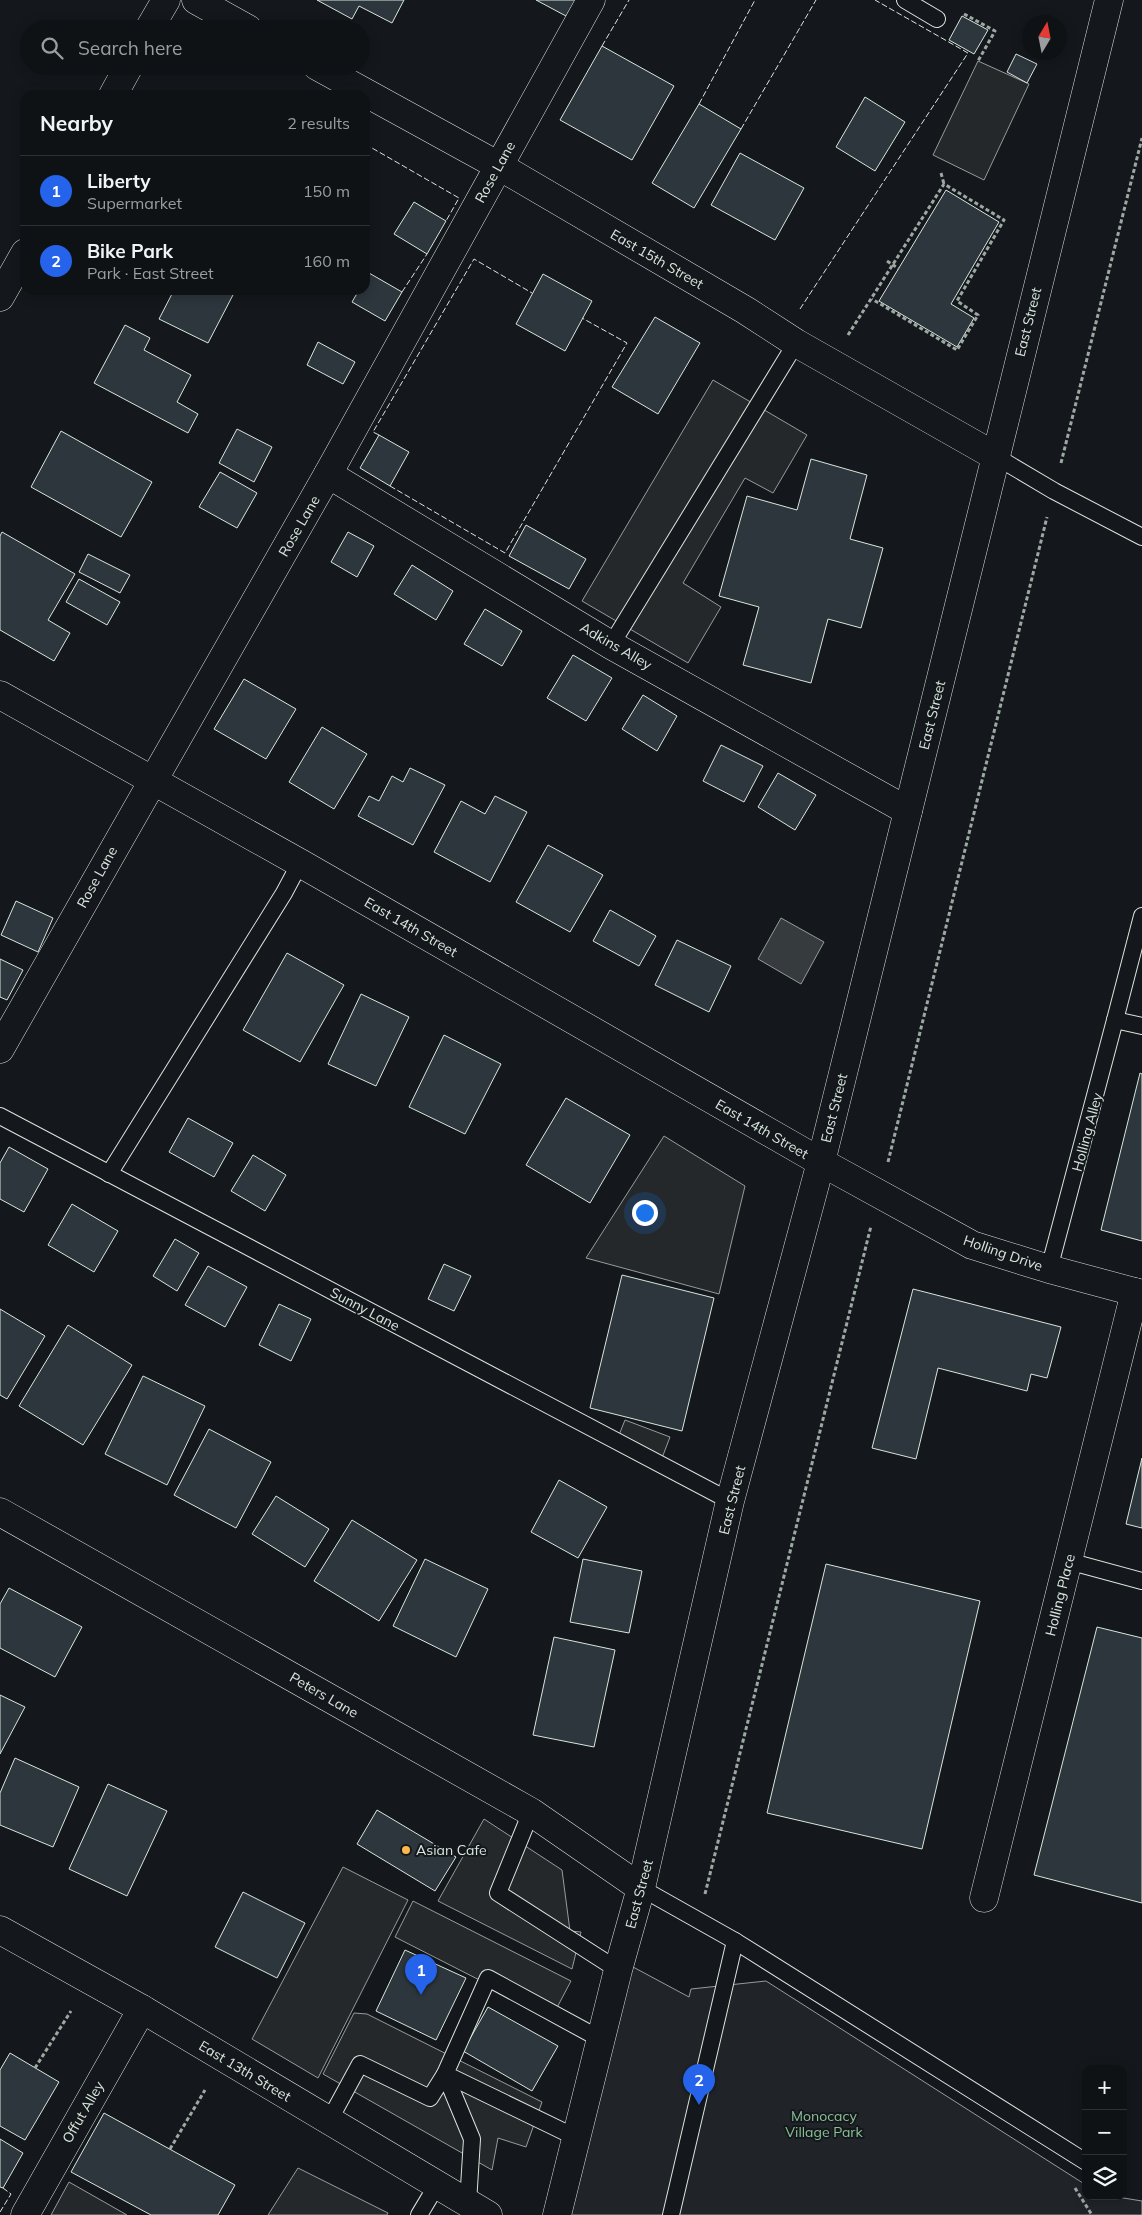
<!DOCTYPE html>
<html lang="en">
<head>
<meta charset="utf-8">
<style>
  body { margin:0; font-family:Mulish,sans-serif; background:#181b1e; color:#f1f3f6 }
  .controls { position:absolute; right:15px; bottom:15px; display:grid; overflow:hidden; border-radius:10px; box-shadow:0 2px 12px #0003 }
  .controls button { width:45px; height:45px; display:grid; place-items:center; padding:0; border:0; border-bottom:1px solid #2f3234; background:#0f1215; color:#f1f3f6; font:25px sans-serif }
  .compass { position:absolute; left:1022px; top:15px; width:45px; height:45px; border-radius:50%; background:#0f1215; box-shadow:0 2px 12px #0003; rotate:10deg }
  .you { position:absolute; left:644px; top:1212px; width:18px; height:18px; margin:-12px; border:4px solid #fff; border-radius:50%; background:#1a73e8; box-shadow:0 0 0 8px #1a73e833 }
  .badge { display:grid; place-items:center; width:32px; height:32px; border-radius:50%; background:#2563eb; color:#fff; font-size:16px; font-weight:700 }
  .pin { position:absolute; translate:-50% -41px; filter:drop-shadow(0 1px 2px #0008) }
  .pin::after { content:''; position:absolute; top:26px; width:18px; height:15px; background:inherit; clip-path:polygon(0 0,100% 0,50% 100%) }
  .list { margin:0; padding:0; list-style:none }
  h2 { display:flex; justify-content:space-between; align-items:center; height:65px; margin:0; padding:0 20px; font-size:21px }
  h2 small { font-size:16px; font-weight:400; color:#9b9ea0 }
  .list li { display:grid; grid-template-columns:32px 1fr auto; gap:15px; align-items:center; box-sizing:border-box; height:70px; padding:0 20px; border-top:1px solid #2f3234 }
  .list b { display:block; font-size:19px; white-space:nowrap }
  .list p { margin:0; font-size:16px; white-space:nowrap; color:#9b9ea0 }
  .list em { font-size:16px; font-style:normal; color:#9b9ea0 }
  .icon { flex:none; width:28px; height:28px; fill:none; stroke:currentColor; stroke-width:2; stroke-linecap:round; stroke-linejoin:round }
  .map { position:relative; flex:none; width:1142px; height:2215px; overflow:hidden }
  .search { position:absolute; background:#0f1215; box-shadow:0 2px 12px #0003; left:20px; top:20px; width:350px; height:55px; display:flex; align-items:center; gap:12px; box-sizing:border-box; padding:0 18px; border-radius:28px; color:#9b9ea0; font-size:19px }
  .panel { position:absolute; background:#0f1215; box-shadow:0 2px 12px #0003; left:20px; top:90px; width:350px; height:205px; border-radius:15px }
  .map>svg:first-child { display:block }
  .green { fill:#202428; stroke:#939e99 }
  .parking { fill:#24282b; stroke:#939e99 }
  .water { fill:#363b3e; stroke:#939e99 }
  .building { fill:#2c363c; stroke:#d8e6dc }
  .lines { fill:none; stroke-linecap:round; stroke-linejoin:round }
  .service-casing { stroke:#d8e6dc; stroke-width:18 }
  .minor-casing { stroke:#d8e6dc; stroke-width:29 }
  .tertiary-casing { stroke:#d8e6dc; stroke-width:29 }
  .secondary-casing { stroke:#d8e6dc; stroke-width:29 }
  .primary-casing { stroke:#d8e6dc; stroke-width:29 }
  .path { stroke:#9da8a2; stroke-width:3; stroke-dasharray:4 2.5; stroke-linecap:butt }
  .service { stroke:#14181c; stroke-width:16 }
  .minor { stroke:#14181c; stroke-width:28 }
  .tertiary { stroke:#14181c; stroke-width:28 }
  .secondary { stroke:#14181c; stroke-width:28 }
  .primary { stroke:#14181c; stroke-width:28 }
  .fence { stroke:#d8e6dc; stroke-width:1; stroke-dasharray:6 2.5; stroke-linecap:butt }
  .poi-dot { fill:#ffb74d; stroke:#14181c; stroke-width:2 }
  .labels { text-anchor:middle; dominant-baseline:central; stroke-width:4; stroke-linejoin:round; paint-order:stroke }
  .street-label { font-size:14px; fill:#d8e6dc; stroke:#14181c }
  .poi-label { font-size:14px; fill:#d8e6dc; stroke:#14181c; text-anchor:start }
  .park-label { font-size:14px; fill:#8ac095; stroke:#14181c }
</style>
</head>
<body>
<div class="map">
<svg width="1142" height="2215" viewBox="0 0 1142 2215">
  <rect width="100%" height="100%" fill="#14181c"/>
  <!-- green -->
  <polygon class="green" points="620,1960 689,1997 691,1989 766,1981 1086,2185 1086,2196 1111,2196 1142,2201 1142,2215 561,2215"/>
  <!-- parking -->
  <g class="parking">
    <polygon points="978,61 1029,84 984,180 933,155"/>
    <polygon points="713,380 807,435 773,493 745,478 683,583 721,607 688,663 582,601"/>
    <polygon points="664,1136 745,1186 719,1294 586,1258"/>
    <polygon points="625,1420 670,1437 662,1458 617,1440"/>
    <polygon points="484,1819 562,1870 570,1931 581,1932 572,1969 438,1901"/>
    <polygon points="343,1867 408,1900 318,2078 252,2039"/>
    <polygon points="413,1901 571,1981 552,2017 395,1937"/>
    <polygon points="354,2013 367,2014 542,2102 526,2147 498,2138 492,2170 323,2074"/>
    <polygon points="298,2168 388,2213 387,2215 268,2215"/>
    <polygon points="69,2182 127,2215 51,2215"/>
  </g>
  <!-- water -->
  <polygon class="water" points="781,918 824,942 801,984 758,959"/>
  <!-- building -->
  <g class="building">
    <polygon points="317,0 404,0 392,23 359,6 352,19"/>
    <polygon points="536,0 576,0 566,16"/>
    <polygon points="962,16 988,30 974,54 949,40"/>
    <polygon points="602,46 674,86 632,160 560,120"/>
    <polygon points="1016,54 1037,64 1027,83 1007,72"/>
    <polygon points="865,97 905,122 875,171 836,147"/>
    <polygon points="699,104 741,129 694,208 652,183"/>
    <polygon points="740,153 804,188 775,240 711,205"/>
    <polygon points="946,190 999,222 951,304 974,318 957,347 879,301"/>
    <polygon points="414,202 446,221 427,254 394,234"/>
    <polygon points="369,273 402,292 385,321 352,302 359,290 365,290 365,280"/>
    <polygon points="543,274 592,301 565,351 516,324"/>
    <polygon points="174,290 229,290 234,293 208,343 159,319"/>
    <polygon points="655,317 700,343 658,414 612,387"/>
    <polygon points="125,325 150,338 144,350 191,375 177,402 198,414 188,433 94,383"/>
    <polygon points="318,342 355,362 343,384 307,365"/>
    <polygon points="237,429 272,447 254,482 219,463"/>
    <polygon points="61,431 152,482 121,537 31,487"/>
    <polygon points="379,435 409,452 390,486 360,468"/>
    <polygon points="811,459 867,475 850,539 883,548 861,628 828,619 811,683 743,665 759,607 719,596 747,496 797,510"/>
    <polygon points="220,472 257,493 237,528 199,507"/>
    <polygon points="526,525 586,559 569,589 509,556"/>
    <polygon points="2,532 75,574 48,620 70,633 54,661 0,630 0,536"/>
    <polygon points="348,532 374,546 357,577 331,562"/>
    <polygon points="88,554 130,575 120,593 79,572"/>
    <polygon points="412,565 453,591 436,620 394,594"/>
    <polygon points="79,579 120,602 107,625 66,602"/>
    <polygon points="485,609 522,631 502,666 464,644"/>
    <polygon points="573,655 612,678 586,721 547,698"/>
    <polygon points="244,679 296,709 266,759 214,729"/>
    <polygon points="643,695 677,716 657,751 622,729"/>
    <polygon points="322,727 367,754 334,809 289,782"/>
    <polygon points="721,745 763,766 744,802 703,781"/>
    <polygon points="410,768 445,785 413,845 358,816 369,796 379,801 392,776 403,782"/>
    <polygon points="778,773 816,795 795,830 758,807"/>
    <polygon points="495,796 527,812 490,882 434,852 461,801 485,814"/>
    <polygon points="548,845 603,875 570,932 516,902"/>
    <polygon points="16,901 53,918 38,952 1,935"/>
    <polygon points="610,910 656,936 639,966 593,941"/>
    <polygon points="677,940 731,966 709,1012 655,985"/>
    <polygon points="287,953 344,985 300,1062 243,1030"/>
    <polygon points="0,959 23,970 7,1000 0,997"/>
    <polygon points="361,994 409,1017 376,1086 328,1064"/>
    <polygon points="444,1035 501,1064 465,1134 409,1107"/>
    <polygon points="1140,1073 1142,1074 1142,1241 1101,1230"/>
    <polygon points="566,1098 630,1135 590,1203 526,1165"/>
    <polygon points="188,1118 233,1143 214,1177 169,1152"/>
    <polygon points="9,1147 48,1169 24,1212 0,1199 0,1163"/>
    <polygon points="253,1155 286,1175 265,1211 231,1191"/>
    <polygon points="72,1204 118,1231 94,1272 48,1245"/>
    <polygon points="175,1239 199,1253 177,1291 153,1276"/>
    <polygon points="444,1264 471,1276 454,1311 428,1299"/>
    <polygon points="208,1266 247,1287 225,1327 185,1305"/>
    <polygon points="622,1275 714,1298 682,1431 590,1408"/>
    <polygon points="913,1289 1061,1327 1047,1378 1031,1374 1027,1391 938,1368 916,1459 872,1448"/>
    <polygon points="279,1304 311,1319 291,1361 259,1345"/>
    <polygon points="0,1309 45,1336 7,1399 0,1395"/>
    <polygon points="68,1325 132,1365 83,1445 19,1406"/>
    <polygon points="143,1376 205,1406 167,1485 105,1454"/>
    <polygon points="209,1429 271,1462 236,1528 174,1495"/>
    <polygon points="1142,1458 1142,1528 1126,1524"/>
    <polygon points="559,1480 607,1507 578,1558 531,1532"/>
    <polygon points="276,1496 329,1529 305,1567 252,1534"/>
    <polygon points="352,1520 417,1560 379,1621 314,1581"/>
    <polygon points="425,1559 488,1589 456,1657 393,1626"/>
    <polygon points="583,1559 642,1571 629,1633 570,1622"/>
    <polygon points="826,1564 980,1601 922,1849 767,1813"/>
    <polygon points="9,1588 82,1627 55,1677 0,1648 0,1604"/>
    <polygon points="1097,1627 1142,1638 1142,1903 1034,1875"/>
    <polygon points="554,1637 615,1650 594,1747 533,1735"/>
    <polygon points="0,1695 25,1707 0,1754"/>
    <polygon points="15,1758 79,1787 53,1847 0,1825 0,1793"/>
    <polygon points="108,1784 167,1811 127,1896 69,1869"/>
    <polygon points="377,1810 456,1857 435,1891 357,1844"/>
    <polygon points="243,1892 305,1923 277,1978 215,1947"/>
    <polygon points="405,1950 466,1978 436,2040 376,2011"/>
    <polygon points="488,2007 558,2046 532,2091 463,2051"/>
    <polygon points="10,2053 59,2082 25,2140 0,2126 0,2070"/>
    <polygon points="104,2113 235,2185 218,2215 151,2215 71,2172"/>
    <polygon points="0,2139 23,2153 3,2188 0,2187"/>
  </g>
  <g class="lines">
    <defs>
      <g id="service">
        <polyline points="905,0 937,19"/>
        <polyline points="995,456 1054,491 1142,537"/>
        <polyline points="611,645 796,343"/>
        <polyline points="1115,1020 1142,916"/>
        <polyline points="0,1116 730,1501"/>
        <polyline points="109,1174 284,893 300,863"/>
        <polyline points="1049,1269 1115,1020 1142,1026"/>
        <polyline points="1068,1561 1142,1581"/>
        <polyline points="531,1812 498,1893 618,1970"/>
        <polyline points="641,1888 735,1941 671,2215"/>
        <polyline points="735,1941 1086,2162"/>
        <polyline points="329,2121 360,2064 430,2098 445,2074 472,2139 468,2203"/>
        <polyline points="577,2138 445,2074 488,1978 602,2040"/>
        <polyline points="419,2215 437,2185"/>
      </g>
      <g id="minor">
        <polyline points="196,0 248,29"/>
        <polyline points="317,66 499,166 745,310 796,343 995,456"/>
        <polyline points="328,474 611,645 908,811"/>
        <polyline points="0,695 300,863 821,1162 972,1245 1049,1269 1142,1294"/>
        <polyline points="0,1049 328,474 591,0"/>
        <polyline points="0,1512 531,1812 641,1888"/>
        <polyline points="984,1898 1135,1292"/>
        <polyline points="25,2215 142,2009"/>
      </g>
      <polyline id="tertiary" points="0,1930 142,2009 488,2215"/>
      <polyline id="secondary" points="557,2215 618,1970 641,1888 730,1501 821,1162 1109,0"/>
      <g id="primary">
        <polyline points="149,29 166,0"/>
        <polyline points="113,95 129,66"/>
        <polyline points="0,297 25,253"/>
      </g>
    </defs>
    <!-- service casing -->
    <use href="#service" class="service-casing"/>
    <!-- minor casing -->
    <use href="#minor" class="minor-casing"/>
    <!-- tertiary casing -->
    <use href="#tertiary" class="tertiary-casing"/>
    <!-- secondary casing -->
    <use href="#secondary" class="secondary-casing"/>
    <!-- primary casing -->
    <use href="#primary" class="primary-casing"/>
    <!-- path -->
    <g class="path">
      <polyline points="964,14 995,31 978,61"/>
      <polyline points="941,173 944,184"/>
      <polyline points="887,261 899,269"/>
      <polyline points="848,335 944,184 1004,220 957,301 978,315 957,350 872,299"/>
      <polyline points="1061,463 1142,138"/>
      <polyline points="888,1162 1047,517"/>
      <polyline points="705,1894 871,1226"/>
      <polyline points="35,2068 71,2011"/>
      <polyline points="170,2149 205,2090"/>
      <polyline points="1075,2188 1092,2215"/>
    </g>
    <!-- service -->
    <use href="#service" class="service"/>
    <!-- minor -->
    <use href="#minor" class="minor"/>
    <!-- tertiary -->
    <use href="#tertiary" class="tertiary"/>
    <!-- secondary -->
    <use href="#secondary" class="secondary"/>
    <!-- primary -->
    <use href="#primary" class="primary"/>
    <!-- fence -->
    <g class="fence">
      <polyline points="602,46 629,0"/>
      <polyline points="699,104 755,0"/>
      <polyline points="741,129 816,0"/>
      <polyline points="365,144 459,198 446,221"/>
      <polyline points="402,292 427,254"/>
      <polyline points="800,309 968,53 875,0"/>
      <polyline points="379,435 373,432 474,259 532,293"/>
      <polyline points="390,486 505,553 627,343 582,318"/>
      <polyline points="0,2212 11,2194 3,2188"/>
    </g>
  </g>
  <!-- markers -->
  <circle class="poi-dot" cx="406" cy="1850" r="5"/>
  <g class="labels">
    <!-- street labels -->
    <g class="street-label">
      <text transform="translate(495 172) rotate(-61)">Rose Lane</text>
      <text transform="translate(657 259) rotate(30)">East 15th Street</text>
      <text transform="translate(1028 322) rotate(-76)">East Street</text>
      <text transform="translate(299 526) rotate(-60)">Rose Lane</text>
      <text transform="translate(616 646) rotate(30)">Adkins Alley</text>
      <text transform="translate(932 715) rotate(-76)">East Street</text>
      <text transform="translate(97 877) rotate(-61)">Rose Lane</text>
      <text transform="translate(411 927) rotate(30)">East 14th Street</text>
      <text transform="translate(834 1108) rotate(-76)">East Street</text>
      <text transform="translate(762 1129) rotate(30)">East 14th Street</text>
      <text transform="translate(1087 1132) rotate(-75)">Holling Alley</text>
      <text transform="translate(1003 1253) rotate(19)">Holling Drive</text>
      <text transform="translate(365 1309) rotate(28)">Sunny Lane</text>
      <text transform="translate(732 1500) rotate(-76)">East Street</text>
      <text transform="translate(1060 1595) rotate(-76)">Holling Place</text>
      <text transform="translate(324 1695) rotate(30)">Peters Lane</text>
      <text transform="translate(639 1894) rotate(-75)">East Street</text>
      <text transform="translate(245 2071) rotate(31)">East 13th Street</text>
      <text transform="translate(83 2112) rotate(-60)">Offut Alley</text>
    </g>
    <!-- poi labels -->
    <g class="poi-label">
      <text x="416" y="1850">Asian Cafe</text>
    </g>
    <!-- park labels -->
    <g class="park-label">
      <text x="824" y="2116">Monocacy<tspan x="824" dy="16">Village Park</tspan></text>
    </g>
  </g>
</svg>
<div class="controls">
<button>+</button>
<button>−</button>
<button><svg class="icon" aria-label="layers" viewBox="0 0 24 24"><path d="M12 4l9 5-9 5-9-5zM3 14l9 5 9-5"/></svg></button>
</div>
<svg class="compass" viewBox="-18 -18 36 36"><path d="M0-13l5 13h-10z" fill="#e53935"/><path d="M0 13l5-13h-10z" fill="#9b9ea0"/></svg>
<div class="you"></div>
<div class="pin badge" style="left:421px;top:1995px">1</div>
<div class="pin badge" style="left:699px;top:2105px">2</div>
<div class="search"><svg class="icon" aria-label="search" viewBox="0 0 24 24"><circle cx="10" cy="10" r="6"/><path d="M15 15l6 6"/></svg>Search here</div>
<section class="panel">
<h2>Nearby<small>2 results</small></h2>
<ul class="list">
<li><span class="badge">1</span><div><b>Liberty</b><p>Supermarket</p></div><em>150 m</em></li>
<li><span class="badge">2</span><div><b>Bike Park</b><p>Park · East Street</p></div><em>160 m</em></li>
</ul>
</section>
</div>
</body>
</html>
